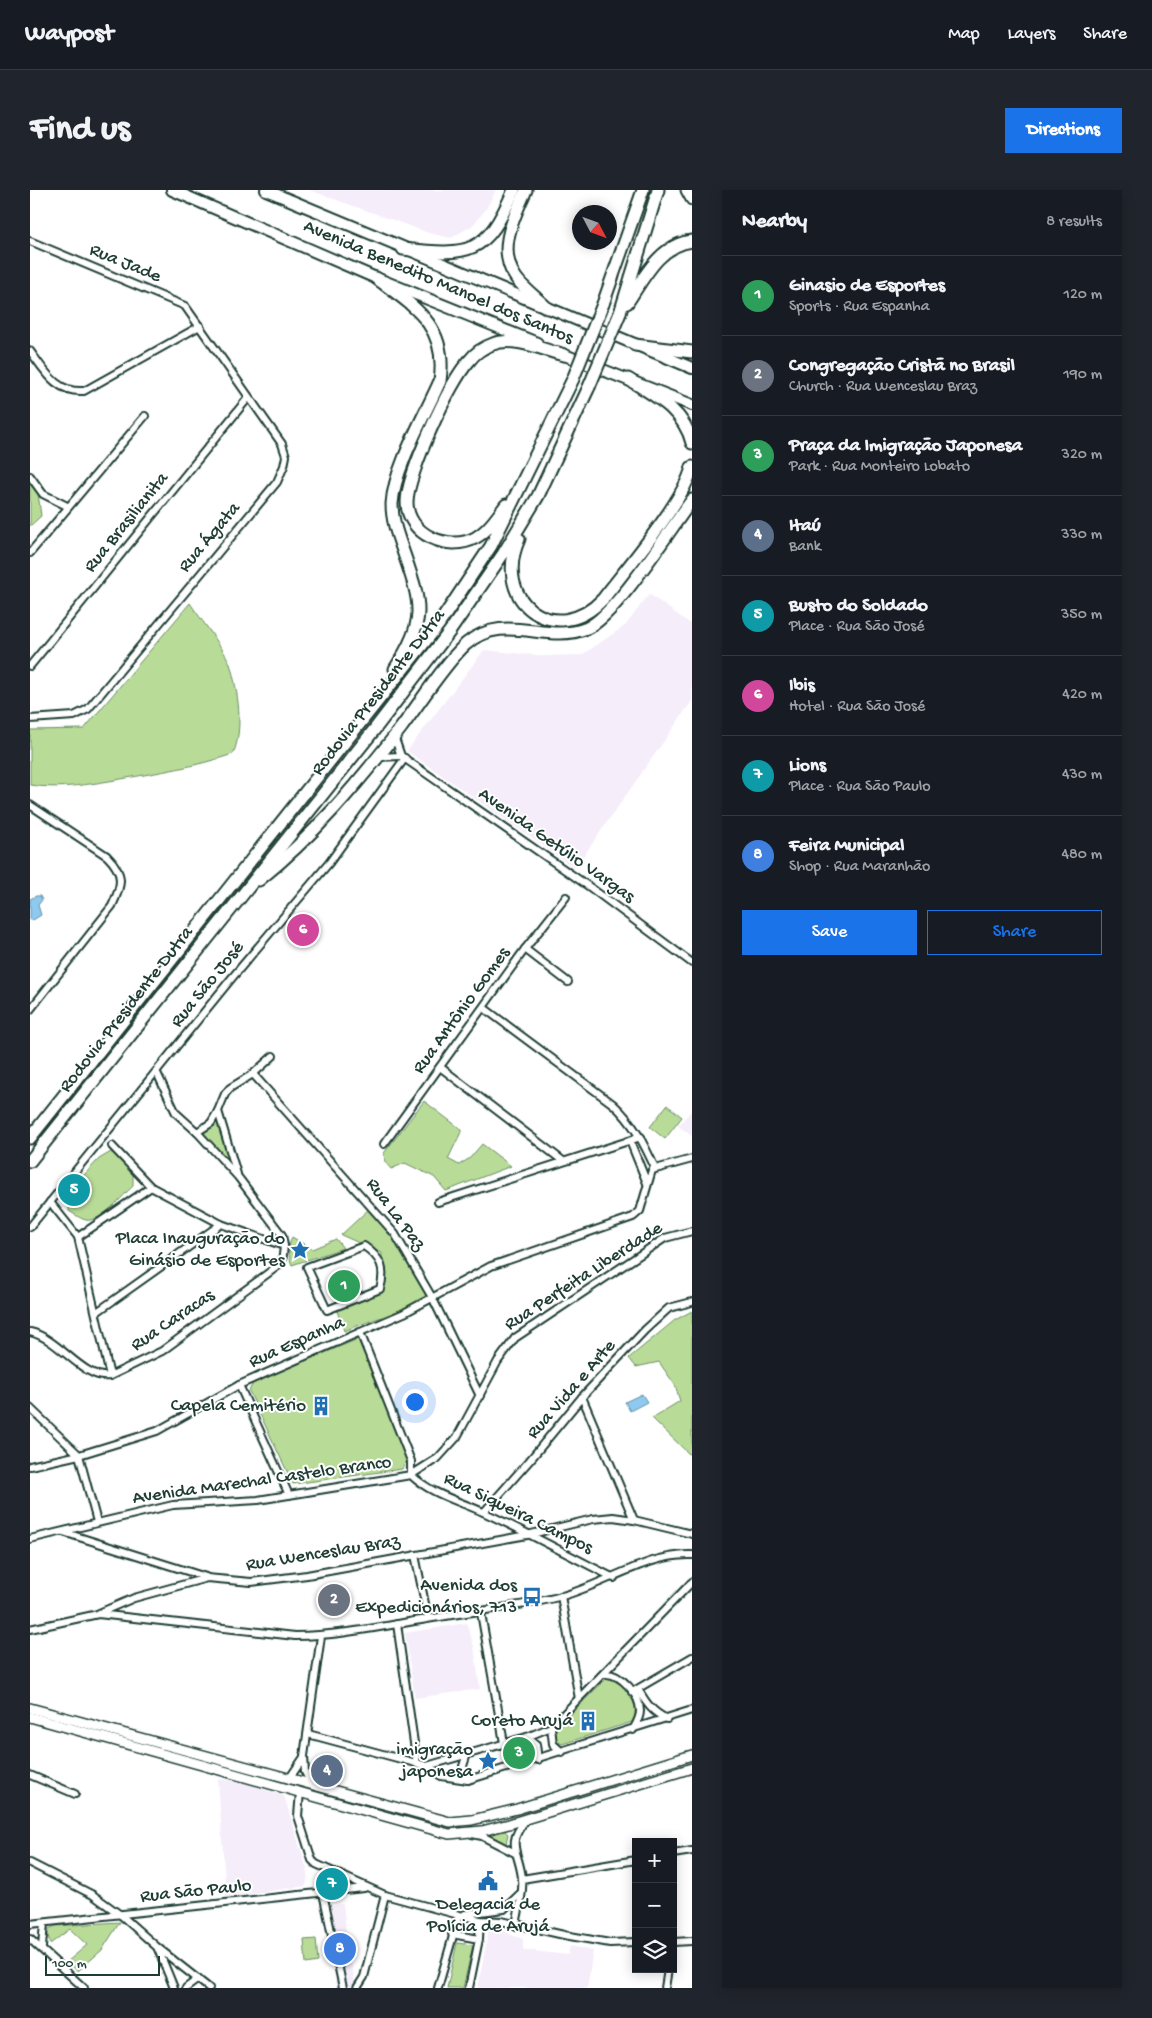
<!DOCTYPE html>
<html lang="en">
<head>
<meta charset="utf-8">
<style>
  body { margin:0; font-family:"Gochi Hand",sans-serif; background:#20242c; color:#f1f3f6 }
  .controls { position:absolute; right:15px; bottom:15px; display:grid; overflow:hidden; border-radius:0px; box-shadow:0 2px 12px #0003 }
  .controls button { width:45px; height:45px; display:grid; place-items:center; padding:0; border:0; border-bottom:1px solid #363941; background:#171b24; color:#f1f3f6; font:25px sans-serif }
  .compass { position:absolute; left:542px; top:15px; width:45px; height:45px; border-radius:50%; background:#171b24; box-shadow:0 2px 12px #0003; rotate:131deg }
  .scale { position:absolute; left:15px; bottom:12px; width:115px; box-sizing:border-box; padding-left:5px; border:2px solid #1f3d34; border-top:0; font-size:14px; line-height:18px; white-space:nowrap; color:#1f3d34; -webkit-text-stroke:4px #fff; paint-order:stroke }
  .you { position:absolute; left:384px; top:1211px; width:18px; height:18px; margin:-12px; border:4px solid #fff; border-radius:50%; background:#1a73e8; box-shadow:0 0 0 8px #1a73e833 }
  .badge { display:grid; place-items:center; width:32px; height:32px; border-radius:50%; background:#1a73e8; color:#fff; font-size:16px; font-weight:700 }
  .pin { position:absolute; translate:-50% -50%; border:2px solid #fff; box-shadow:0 1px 5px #0006 }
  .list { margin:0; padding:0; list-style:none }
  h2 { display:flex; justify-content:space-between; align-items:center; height:65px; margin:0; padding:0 20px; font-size:21px }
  h2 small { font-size:16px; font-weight:400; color:#9ea1a6 }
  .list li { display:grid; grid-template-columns:32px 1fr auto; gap:15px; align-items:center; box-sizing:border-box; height:80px; padding:0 20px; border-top:1px solid #363941 }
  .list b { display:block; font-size:19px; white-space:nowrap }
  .list p { margin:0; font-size:16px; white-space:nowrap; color:#9ea1a6 }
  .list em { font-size:16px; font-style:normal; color:#9ea1a6 }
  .actions { display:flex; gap:10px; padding:15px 20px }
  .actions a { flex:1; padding:11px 0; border:1px solid #1a73e8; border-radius:0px; text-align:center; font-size:18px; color:#1a73e8 }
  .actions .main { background:#1a73e8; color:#fff }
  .icon { flex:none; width:28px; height:28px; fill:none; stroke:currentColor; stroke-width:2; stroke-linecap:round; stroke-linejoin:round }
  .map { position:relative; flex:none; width:662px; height:1798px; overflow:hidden; border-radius:0px }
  header { display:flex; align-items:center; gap:30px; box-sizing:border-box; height:70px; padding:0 25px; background:#171b24; border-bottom:1px solid #363941 }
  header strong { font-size:24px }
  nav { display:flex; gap:28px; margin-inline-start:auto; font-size:18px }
  .intro { display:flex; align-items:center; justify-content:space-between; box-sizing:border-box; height:120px; padding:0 30px }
  h1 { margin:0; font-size:35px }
  .button { padding:12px 22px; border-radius:0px; background:#1a73e8; color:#fff; font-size:18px; font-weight:700 }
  main { display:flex; gap:30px; padding:0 30px }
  aside { flex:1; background:#171b24; border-radius:0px; box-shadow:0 2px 12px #0003 }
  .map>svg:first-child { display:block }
  .built { fill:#f5edfa }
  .green { fill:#b8dc97; stroke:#6c8c66 }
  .water { fill:#8fc9ef; stroke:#6291a4 }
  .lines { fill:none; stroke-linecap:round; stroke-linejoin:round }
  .street-casing { stroke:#1f3d34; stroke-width:10 }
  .secondary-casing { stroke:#1f3d34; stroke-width:12 }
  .primary-casing { stroke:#1f3d34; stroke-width:14 }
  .highway-casing { stroke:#1f3d34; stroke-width:15 }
  .street { stroke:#fff; stroke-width:6 }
  .secondary { stroke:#fff; stroke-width:9 }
  .primary { stroke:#fff; stroke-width:10 }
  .highway { stroke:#fff; stroke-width:11 }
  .highway-bridge-casing { stroke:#1f3d34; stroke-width:15; stroke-linecap:butt }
  .highway-bridge { stroke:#fff; stroke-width:11 }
  .labels { text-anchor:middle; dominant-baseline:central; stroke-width:4; stroke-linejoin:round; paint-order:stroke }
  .street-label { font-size:19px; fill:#1f3d34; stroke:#fff }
  .poi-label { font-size:19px; fill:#1f3d34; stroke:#fff; text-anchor:end }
</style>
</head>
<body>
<header>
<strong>Waypost</strong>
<nav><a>Map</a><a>Layers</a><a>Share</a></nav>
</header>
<div class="intro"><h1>Find us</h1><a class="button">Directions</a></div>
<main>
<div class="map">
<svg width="662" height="1798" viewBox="0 0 662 1798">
  <rect width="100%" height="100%" fill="#fff"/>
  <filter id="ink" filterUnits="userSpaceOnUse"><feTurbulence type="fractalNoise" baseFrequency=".02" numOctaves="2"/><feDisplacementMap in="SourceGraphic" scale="10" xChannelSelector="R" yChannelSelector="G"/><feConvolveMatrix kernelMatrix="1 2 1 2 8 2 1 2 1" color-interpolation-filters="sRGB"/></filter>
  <g filter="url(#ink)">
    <!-- built -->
    <g class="built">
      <polygon points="279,0 466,0 456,19 443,35 421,48 399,43"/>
      <polygon points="619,404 662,435 662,511 545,678 377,561 454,460 513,466 552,465 596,435"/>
      <polygon points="662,920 662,946 648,936"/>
      <polygon points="437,1433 444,1457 450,1499 385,1508 375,1443"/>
      <polygon points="188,1589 213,1592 254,1606 278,1683 276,1696 196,1707"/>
      <polygon points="313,1714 317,1749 326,1798 306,1798 303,1770 290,1717"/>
      <polygon points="468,1737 481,1745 493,1749 493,1760 538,1765 540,1756 563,1761 557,1798 448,1798 459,1738"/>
    </g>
    <!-- green -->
    <g class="green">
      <polygon points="0,291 8,303 11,326 0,336"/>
      <path d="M 160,413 C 169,427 195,460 200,474 C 208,500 214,539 203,564 C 164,577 131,582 91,589 C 61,594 30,600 0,595 L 0,540 L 54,539 Z"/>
      <polygon points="394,911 432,940 418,969 429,975 440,968 452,954 481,976 416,1001 404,987 375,973 361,979 355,972 354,963"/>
      <polygon points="637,915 652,927 635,949 620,937"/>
      <polygon points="187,930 189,933 203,976 172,944"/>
      <path d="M 81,962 L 93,971 L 103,983 L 103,996 C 93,1005 71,1033 56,1030 C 51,1029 44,1024 39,1021 L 39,1001 L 69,969 Z"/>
      <path d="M 340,1018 L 365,1047 L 403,1106 C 375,1120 344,1129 314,1141 L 306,1118 L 350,1101 L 352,1063 L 311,1045 Z"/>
      <path d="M 262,1047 L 282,1059 L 306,1049 L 313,1058 L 262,1075 C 258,1067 258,1056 262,1047 Z"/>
      <polygon points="662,1121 662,1267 622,1228 650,1211 645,1195 629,1172 606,1177 599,1168 645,1130"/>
      <polygon points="328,1149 377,1270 372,1279 263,1294 219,1201 223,1193"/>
      <path d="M 578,1487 L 589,1490 C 599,1501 611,1518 602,1532 L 532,1554 L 523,1549 L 524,1540 Z"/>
      <polygon points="497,1550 504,1556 505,1567 476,1576 473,1557"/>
      <polygon points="471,1637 478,1644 476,1654 458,1648 459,1643"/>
      <polygon points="293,1681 320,1692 317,1697 294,1698"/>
      <polygon points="90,1732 72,1760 48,1781 37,1772 57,1755 40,1739 20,1754 17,1740 25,1736"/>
      <polygon points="286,1749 288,1772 276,1774 274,1750"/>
      <polygon points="427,1753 443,1755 433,1798 417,1798"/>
    </g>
    <!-- water -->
    <g class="water">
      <polygon points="6,706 10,706 12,710 8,715 11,725 3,730 0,730 0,709"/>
      <polygon points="612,1204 617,1212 600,1221 595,1212"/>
    </g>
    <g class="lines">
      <defs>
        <g id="street">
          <polyline points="0,51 155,116 252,254 256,266 254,276 247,292 58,519 44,526 0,529"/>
          <path d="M 0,161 C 15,181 26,203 54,201 L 170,136"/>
          <polyline points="0,286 13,304 37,316"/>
          <polyline points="0,363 115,226"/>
          <polyline points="0,476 218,208"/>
          <polyline points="364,546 371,566 561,698 662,773"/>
          <polyline points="347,567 371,566"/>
          <path d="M 0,615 L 77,666 C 95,684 92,695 82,716 L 0,820"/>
          <polyline points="495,759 538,792"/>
          <path d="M 454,818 L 583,914 C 604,933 614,954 625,978"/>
          <polyline points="410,877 533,971"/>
          <polyline points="223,884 365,1044 403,1109 450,1206"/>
          <polyline points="167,942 181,933 188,921"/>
          <polyline points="600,951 617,993"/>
          <polyline points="354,954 495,759 536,707"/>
          <polyline points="82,956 121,997 191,1034 254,1056"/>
          <polyline points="207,984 188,921 195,904 200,898 223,884 243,866"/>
          <polyline points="20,1012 48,1047 80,1186"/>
          <polyline points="408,1012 611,947"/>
          <polyline points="0,1037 201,789 299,673 375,568"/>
          <polyline points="48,1047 121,997"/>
          <path d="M 334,1056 C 351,1068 356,1078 350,1099 L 297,1120 L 277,1077 Z"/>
          <polyline points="67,1122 191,1034"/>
          <path d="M 0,1142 C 29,1148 53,1190 80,1186 L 132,1161 L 252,1073 L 254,1056 L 252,1045 L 208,987 L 167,942 L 146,923 L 127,883"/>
          <polyline points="330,1142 381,1271 381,1285"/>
          <polyline points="209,1195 259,1305"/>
          <polyline points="552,1207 604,1330"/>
          <polyline points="0,1218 49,1265 67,1332"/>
          <polyline points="0,1276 49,1265 127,1241 209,1195 374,1123 461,1076 603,1027 610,1021 622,980 662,969"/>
          <path d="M 381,1285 C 401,1304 429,1311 453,1322 C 497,1342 540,1366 584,1388"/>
          <polyline points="454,1322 500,1270 552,1207 615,1140 639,1118 662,1112"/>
          <polyline points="33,1342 176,1387"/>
          <polyline points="0,1349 143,1315 228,1310 381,1285 408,1268 427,1247 468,1171 485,1148 635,1048 662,1041"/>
          <polyline points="385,1365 398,1428"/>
          <polyline points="531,1406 549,1509"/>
          <polyline points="69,1423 104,1408 177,1388 221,1392 277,1385 497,1345 563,1329 583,1327 604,1330 662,1344"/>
          <polyline points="451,1423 474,1553"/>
          <polyline points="367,1434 387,1574"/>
          <path d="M 0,1439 L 68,1424 L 265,1446 C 309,1446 353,1436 397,1429 C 442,1421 487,1418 532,1406 C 574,1395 619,1363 662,1365"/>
          <path d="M 575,1484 C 591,1483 610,1505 610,1521 C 610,1528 606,1534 603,1540"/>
          <path d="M 608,1499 C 616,1513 622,1522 637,1529"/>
          <polyline points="602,1502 662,1467"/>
          <polyline points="521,1537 523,1554 532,1562"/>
          <polyline points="278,1544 397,1576 411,1586 438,1590 662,1520"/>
          <polyline points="497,1547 506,1554 508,1570"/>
          <polyline points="437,1564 433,1576 438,1590"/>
          <polyline points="397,1576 497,1547 521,1537 662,1392"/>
          <polyline points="0,1585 45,1604"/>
          <polyline points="259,1589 274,1567"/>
          <polyline points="281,1594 275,1582 274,1566 291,1446"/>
          <polyline points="270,1602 268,1626 282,1670 286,1674 355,1705 429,1725 450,1730 471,1731 534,1745 580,1753 606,1752"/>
          <polyline points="442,1644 452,1646 485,1663"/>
          <polyline points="643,1664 662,1661"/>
          <polyline points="0,1673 63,1705 92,1726 127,1757 179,1798"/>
          <polyline points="492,1689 606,1670"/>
          <polyline points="293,1703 313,1798"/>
          <polyline points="435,1724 474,1719 491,1703"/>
          <polyline points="0,1734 334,1698"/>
          <path d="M 486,1736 C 488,1721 494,1703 492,1688 C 489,1661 475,1654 496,1630"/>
          <polyline points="422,1744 449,1749"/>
          <polyline points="0,1749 54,1798"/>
          <polyline points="643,1752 662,1751"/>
          <polyline points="12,1757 14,1733"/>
          <polyline points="128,1759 144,1798"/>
          <polyline points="156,1798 168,1789"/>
          <polyline points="327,1798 334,1787 355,1705"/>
          <polyline points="408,1798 429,1725"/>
          <polyline points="439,1798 449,1749 450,1730"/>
          <polyline points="635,1798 638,1779"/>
        </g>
        <g id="secondary">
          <polyline points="0,1518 420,1632 442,1630 487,1619 662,1565"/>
          <polyline points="0,1527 419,1644 452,1641 479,1634 662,1578"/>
        </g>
        <g id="primary">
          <polyline points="142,0 346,88 507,153"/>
          <polyline points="236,0 662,178"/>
          <polyline points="527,162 662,215"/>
        </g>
        <g id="highway">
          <path d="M 496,0 C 484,27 466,60 486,88 C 494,99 507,108 517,118"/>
          <polyline points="657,0 662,9"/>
          <path d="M 373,59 C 441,66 456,65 484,0"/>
          <path d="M 346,88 C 385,117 418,136 410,191 C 395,225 364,278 362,314 C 362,330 367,344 372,358 C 391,414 398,427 365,479"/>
          <path d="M 597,113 C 614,88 629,55 662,51"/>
          <polyline points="573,114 613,0"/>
          <polyline points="590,123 628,0"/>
          <polyline points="605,155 662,162"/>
          <path d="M 598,189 C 625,206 654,220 662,253"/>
          <path d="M 476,315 C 467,327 458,341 445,348 C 419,362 377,345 377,312 C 377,285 420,191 439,171 C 445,163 454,157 463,154 C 484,146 513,160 534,165"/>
          <path d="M 489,349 C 461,412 526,459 573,409 C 596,379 655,310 662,277"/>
          <path d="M 229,690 C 284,646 328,593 371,538 C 389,514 415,473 436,454 C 475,421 516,455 557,438 C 586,425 640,339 662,310"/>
          <polyline points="0,948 409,434 461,356 543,189"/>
          <polyline points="0,971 344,540 420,441 473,364 508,306 559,197"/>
        </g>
      </defs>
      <!-- street casing -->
      <use href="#street" class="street-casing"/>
      <!-- secondary casing -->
      <use href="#secondary" class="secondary-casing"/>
      <!-- primary casing -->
      <use href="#primary" class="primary-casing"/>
      <!-- highway casing -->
      <use href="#highway" class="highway-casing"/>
      <!-- street -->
      <use href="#street" class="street"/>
      <!-- secondary -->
      <use href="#secondary" class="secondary"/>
      <!-- primary -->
      <use href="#primary" class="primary"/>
      <!-- highway -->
      <use href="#highway" class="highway"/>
      <defs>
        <g id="highway-bridge">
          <polyline points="543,189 573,114"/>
          <polyline points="559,197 590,123"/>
        </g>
      </defs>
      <!-- highway-bridge casing -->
      <use href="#highway-bridge" class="highway-bridge-casing"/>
      <!-- highway-bridge -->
      <use href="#highway-bridge" class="highway-bridge"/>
    </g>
  </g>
  <!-- icons -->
  <defs>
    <symbol id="sight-bare" viewBox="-9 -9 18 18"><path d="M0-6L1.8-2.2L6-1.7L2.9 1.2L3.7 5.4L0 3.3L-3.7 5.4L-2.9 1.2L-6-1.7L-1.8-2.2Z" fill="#1f6fb2" stroke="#fff" stroke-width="2.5" paint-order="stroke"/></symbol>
    <symbol id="building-bare" viewBox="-9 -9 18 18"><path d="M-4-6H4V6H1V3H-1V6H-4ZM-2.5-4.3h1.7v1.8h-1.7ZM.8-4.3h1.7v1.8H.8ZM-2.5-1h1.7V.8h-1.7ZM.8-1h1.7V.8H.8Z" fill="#1f6fb2" stroke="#fff" stroke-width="2.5" paint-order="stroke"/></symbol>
    <symbol id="bus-bare" viewBox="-9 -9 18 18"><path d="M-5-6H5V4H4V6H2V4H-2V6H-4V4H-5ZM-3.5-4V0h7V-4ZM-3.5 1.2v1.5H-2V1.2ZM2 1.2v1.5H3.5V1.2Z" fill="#1f6fb2" stroke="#fff" stroke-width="2.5" paint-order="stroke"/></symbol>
    <symbol id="civic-bare" viewBox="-9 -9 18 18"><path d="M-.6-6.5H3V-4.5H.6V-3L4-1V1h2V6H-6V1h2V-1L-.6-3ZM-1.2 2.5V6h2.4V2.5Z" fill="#1f6fb2" stroke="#fff" stroke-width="2.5" paint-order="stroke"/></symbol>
  </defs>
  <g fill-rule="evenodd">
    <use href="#sight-bare" x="256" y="1046" width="28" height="28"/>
    <use href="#building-bare" x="277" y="1202" width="28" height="28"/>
    <use href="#bus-bare" x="488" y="1393" width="28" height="28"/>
    <use href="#building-bare" x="544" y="1517" width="28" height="28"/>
    <use href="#sight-bare" x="444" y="1557" width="28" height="28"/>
    <use href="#civic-bare" x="444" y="1677" width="28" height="28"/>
  </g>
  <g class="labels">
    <!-- street labels -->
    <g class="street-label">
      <text transform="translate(95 74) rotate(22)">Rua Jade</text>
      <text transform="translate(408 93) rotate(23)">Avenida Benedito Manoel dos Santos</text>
      <text transform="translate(97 333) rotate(-51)">Rua Brasilianita</text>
      <text transform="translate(180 348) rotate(-50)">Rua Ágata</text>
      <text transform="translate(349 503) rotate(-52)">Rodovia Presidente Dutra</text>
      <text transform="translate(526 656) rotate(35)">Avenida Getúlio Vargas</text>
      <text transform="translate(178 795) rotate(-51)">Rua São José</text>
      <text transform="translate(97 820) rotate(-52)">Rodovia Presidente Dutra</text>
      <text transform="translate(432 821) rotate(-54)">Rua Antônio Gomes</text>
      <text transform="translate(365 1025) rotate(53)">Rua La Paz</text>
      <text transform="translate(554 1087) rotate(-33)">Rua Perfeita Liberdade</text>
      <text transform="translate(143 1131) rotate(-34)">Rua Caracas</text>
      <text transform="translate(267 1153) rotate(-24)">Rua Espanha</text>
      <text transform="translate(542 1200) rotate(-49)">Rua Vida e Arte</text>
      <text transform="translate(232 1291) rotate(-8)">Avenida Marechal Castelo Branco</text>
      <text transform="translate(488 1324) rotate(26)">Rua Siqueira Campos</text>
      <text transform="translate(293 1364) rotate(-9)">Rua Wenceslau Braz</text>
      <text transform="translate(166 1702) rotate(-6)">Rua São Paulo</text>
    </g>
    <!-- poi labels -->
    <g class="poi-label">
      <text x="255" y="1049">Placa Inauguração do<tspan x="255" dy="22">Ginásio de Esportes</tspan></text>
      <text x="276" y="1216">Capela Cemitério</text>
      <text x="487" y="1396">Avenida dos<tspan x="487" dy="22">Expedicionários, 713</tspan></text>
      <text x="543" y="1531">Coreto Arujá</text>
      <text x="443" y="1560">imigração<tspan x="443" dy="22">japonesa</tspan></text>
      <text x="458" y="1715" text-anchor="middle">Delegacia de<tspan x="458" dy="22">Polícia de Arujá</tspan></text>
    </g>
  </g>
</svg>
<div class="controls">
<button>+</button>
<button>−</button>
<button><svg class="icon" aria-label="layers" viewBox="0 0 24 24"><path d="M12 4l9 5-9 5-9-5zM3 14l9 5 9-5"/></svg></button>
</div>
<svg class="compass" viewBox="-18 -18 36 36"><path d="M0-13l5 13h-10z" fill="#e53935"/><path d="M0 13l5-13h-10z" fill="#9ea1a6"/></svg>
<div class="scale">100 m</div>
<div class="you"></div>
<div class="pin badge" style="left:314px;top:1096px;background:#2e9e5b">1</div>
<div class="pin badge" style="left:304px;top:1410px;background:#6b7280">2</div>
<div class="pin badge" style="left:489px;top:1563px;background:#2e9e5b">3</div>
<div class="pin badge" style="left:297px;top:1581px;background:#5c6f8a">4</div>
<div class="pin badge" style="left:44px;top:1000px;background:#0f9aa8">5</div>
<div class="pin badge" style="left:273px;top:740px;background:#d1479c">6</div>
<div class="pin badge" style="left:302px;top:1694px;background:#0f9aa8">7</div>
<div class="pin badge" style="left:310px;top:1759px;background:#3f7fe0">8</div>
</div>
<aside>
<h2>Nearby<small>8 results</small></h2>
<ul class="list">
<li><span class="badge" style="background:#2e9e5b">1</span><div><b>Ginasio de Esportes</b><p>Sports · Rua Espanha</p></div><em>120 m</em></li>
<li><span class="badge" style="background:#6b7280">2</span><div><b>Congregação Cristã no Brasil</b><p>Church · Rua Wenceslau Braz</p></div><em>190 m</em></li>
<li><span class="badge" style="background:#2e9e5b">3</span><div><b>Praça da Imigração Japonesa</b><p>Park · Rua Monteiro Lobato</p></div><em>320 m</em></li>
<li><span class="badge" style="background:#5c6f8a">4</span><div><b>Itaú</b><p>Bank</p></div><em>330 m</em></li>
<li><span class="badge" style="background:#0f9aa8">5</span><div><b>Busto do Soldado</b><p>Place · Rua São José</p></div><em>350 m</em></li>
<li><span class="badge" style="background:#d1479c">6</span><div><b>Ibis</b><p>Hotel · Rua São José</p></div><em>420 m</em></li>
<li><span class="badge" style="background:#0f9aa8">7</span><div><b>Lions</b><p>Place · Rua São Paulo</p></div><em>430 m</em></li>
<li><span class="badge" style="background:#3f7fe0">8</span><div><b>Feira Municipal</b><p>Shop · Rua Maranhão</p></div><em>480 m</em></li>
</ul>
<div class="actions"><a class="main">Save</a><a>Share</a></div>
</aside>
</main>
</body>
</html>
